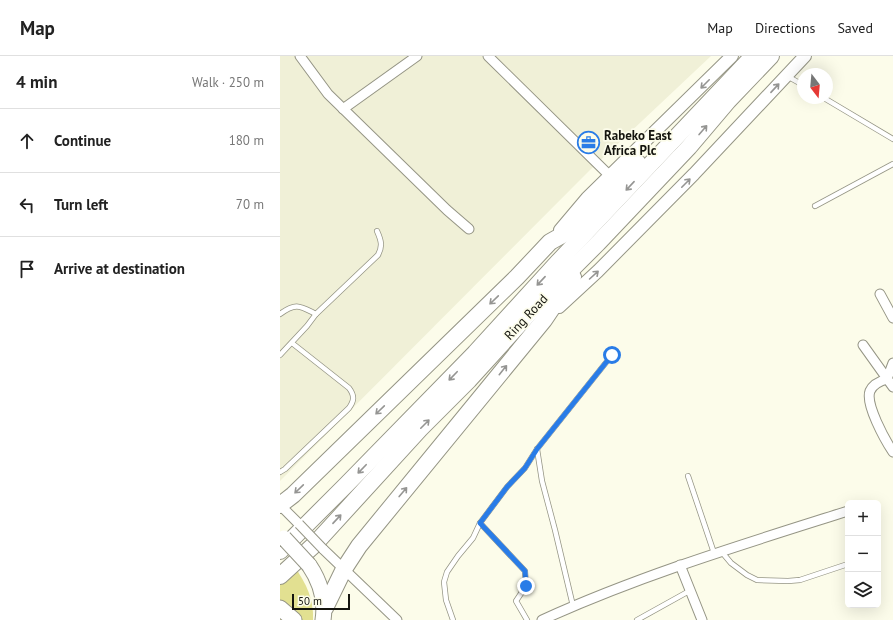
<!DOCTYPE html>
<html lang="en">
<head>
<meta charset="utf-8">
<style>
  body { margin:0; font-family:"PT Sans",sans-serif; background:#f6f6f6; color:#222 }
  .controls { position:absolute; right:12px; bottom:12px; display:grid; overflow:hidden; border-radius:6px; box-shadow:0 4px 16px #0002 }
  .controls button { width:36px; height:36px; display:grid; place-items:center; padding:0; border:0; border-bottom:1px solid #e0e0e0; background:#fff; color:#222; font:20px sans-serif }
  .compass { position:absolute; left:517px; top:12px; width:36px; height:36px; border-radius:50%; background:#fff; box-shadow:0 4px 16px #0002; rotate:164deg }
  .scale { position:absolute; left:12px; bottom:10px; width:58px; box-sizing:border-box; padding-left:4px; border:2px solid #14140e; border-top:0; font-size:11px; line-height:14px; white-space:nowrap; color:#14140e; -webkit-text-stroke:3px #fcfcea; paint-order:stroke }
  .stop { position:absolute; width:12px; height:12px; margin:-9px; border:3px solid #297ce7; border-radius:50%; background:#fff }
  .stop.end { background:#297ce7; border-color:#fff; box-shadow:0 1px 4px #0008 }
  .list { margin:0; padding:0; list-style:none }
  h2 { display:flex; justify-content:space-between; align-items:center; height:52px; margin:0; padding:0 16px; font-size:17px }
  h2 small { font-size:13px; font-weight:400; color:#767676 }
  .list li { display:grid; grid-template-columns:26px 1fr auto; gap:12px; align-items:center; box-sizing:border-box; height:64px; padding:0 16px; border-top:1px solid #e0e0e0 }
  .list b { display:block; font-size:15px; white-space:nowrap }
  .list em { font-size:13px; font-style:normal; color:#767676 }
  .icon { flex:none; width:22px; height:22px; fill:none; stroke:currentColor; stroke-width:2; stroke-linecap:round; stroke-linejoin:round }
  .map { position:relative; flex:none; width:613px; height:564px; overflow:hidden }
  header { display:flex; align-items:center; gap:24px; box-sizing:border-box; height:56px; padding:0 20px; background:#fff; border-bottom:1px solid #e0e0e0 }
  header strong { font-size:19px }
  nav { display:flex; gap:22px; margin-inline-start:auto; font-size:14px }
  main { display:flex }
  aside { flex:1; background:#fff }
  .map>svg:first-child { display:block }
  .built { fill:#f0f0d7 }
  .green { fill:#e2e091 }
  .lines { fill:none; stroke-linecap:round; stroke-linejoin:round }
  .service-casing { stroke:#959585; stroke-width:6 }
  .minor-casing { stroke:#959585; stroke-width:11 }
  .tertiary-casing { stroke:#959585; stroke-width:14 }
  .primary-casing { stroke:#959585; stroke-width:17 }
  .trunk-casing { stroke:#959585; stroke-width:18 }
  .service { stroke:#fff; stroke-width:4.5 }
  .minor { stroke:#fff; stroke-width:9 }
  .tertiary { stroke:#fff; stroke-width:12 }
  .primary { stroke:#fff; stroke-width:15 }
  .trunk { stroke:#fff; stroke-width:16 }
  .minor-bridge-casing { stroke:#959585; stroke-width:11; stroke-linecap:butt }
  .primary-bridge-casing { stroke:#959585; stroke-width:17; stroke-linecap:butt }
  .minor-bridge { stroke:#fff; stroke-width:9 }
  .primary-bridge { stroke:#fff; stroke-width:15 }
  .oneway { stroke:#959593 }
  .route { stroke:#297ce7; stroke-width:5 }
  .labels { text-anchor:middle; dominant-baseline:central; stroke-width:3.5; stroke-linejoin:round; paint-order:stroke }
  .poi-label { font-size:13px; font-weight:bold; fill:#14140e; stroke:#fcfcea; text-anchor:start }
  .street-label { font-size:13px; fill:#14140e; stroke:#fcfcea }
</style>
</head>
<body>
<header>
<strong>Map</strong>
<nav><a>Map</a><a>Directions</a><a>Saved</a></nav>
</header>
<main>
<aside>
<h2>4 min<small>Walk · 250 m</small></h2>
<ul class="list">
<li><svg class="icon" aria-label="ahead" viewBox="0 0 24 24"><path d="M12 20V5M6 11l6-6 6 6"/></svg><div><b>Continue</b></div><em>180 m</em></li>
<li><svg class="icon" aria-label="left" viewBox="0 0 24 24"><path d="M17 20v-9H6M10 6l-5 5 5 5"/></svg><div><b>Turn left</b></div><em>70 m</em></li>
<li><svg class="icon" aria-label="arrive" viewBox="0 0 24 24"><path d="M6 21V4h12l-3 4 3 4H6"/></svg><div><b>Arrive at destination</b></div></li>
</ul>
</aside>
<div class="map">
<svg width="613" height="564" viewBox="0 0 613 564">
  <rect width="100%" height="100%" fill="#fcfcea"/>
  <!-- built -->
  <polygon class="built" points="0,0 431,0 310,114 0,425"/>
  <!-- green -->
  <path class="green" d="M 14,510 C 26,527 34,543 33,564 L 0,564 L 0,523 Z"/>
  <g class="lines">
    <defs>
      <g id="service">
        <polyline points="507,20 523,29"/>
        <polyline points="544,42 613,83"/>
        <polyline points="535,150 613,108"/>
        <path d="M 0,258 C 16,246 20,250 36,258"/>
        <path d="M 0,299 L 27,270 L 36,258 L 98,199 C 103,190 101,184 97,175"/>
        <polyline points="257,393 262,425 275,474 293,550"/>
        <path d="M 0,416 L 5,413 L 69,352 C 74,345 75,340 69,332 L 12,287"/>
        <polyline points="408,420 434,497"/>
        <polyline points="200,467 245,515 246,530 236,545 247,564"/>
        <polyline points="441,495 451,507 467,519 477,524 508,525 520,524 568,508"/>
        <polyline points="173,564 166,544 164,526 167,516 178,500 193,482 200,467 227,431 245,412 257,393 332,299"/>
        <polyline points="357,564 411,534"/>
      </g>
      <g id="minor">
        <polyline points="20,0 48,38 167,154 189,173"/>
        <polyline points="208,0 330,120"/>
        <polyline points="63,53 137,0"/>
        <polyline points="600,238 613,262"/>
        <polyline points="583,289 613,331"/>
        <path d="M 613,307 L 607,323 C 600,325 593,328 590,335 C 585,348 605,384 613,396"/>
        <polyline points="0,449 19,468"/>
        <polyline points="43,493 117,564"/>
        <polyline points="400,509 422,564"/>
        <path d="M 262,564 C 361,519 464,488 568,455"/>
      </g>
      <g id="tertiary">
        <polyline points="280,174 307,142 452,0"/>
        <polyline points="279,251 318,215 414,118 525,0"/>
      </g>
      <g id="primary">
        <path d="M 29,509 C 40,525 46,545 43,564"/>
        <polyline points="0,552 14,564"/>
      </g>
      <g id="trunk">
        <polyline points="0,449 13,439 237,221 270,186 286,177 299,165 358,107"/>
        <polyline points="0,495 66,429 195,297 278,206 473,0"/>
        <polyline points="0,520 34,489 140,373 189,324 266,239 318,187 409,91 448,45 491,0"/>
        <polyline points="45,552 64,513 79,490 264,264 293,221"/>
      </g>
    </defs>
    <!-- service casing -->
    <use href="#service" class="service-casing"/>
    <!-- minor casing -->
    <use href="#minor" class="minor-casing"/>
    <!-- tertiary casing -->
    <use href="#tertiary" class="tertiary-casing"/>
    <!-- primary casing -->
    <use href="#primary" class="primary-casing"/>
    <!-- trunk casing -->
    <use href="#trunk" class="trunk-casing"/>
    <!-- service -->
    <use href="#service" class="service"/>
    <!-- minor -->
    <use href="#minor" class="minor"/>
    <!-- tertiary -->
    <use href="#tertiary" class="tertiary"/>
    <!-- primary -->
    <use href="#primary" class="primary"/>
    <!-- trunk -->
    <use href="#trunk" class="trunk"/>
    <defs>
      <polyline id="minor-bridge" points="19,468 43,493"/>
      <polyline id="primary-bridge" points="4,482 29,509"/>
    </defs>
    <!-- minor-bridge casing -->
    <use href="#minor-bridge" class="minor-bridge-casing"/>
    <!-- primary-bridge casing -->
    <use href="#primary-bridge" class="primary-bridge-casing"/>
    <!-- minor-bridge -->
    <use href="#minor-bridge" class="minor-bridge"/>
    <!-- primary-bridge -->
    <use href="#primary-bridge" class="primary-bridge"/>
  </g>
  <!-- one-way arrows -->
  <defs><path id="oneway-shaft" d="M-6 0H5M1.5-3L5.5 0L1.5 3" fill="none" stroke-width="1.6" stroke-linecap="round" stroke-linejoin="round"/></defs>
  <g class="oneway">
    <use href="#oneway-shaft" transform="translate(425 28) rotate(135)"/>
    <use href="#oneway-shaft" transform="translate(495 32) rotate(-47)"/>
    <use href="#oneway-shaft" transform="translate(423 74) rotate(-49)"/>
    <use href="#oneway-shaft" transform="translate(406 127) rotate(-45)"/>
    <use href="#oneway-shaft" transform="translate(350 130) rotate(133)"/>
    <use href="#oneway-shaft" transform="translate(314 219) rotate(-42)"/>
    <use href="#oneway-shaft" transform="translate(261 225) rotate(133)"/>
    <use href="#oneway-shaft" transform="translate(214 244) rotate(136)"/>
    <use href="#oneway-shaft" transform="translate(223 314) rotate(-51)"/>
    <use href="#oneway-shaft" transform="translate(173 320) rotate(134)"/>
    <use href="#oneway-shaft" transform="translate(100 354) rotate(136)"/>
    <use href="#oneway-shaft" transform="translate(145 368) rotate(-45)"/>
    <use href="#oneway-shaft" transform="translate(82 413) rotate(134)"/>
    <use href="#oneway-shaft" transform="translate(19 433) rotate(136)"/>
    <use href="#oneway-shaft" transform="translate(123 436) rotate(-50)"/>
    <use href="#oneway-shaft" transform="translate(57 463) rotate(-47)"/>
  </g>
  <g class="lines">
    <!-- route -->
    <polyline class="route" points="246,530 245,515 200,467 227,431 245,412 257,393 332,299"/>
  </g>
  <!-- icons -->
  <defs>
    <symbol id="office-ring" viewBox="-11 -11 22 22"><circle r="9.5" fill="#fcfcea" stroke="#297ce7" stroke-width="1.5"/><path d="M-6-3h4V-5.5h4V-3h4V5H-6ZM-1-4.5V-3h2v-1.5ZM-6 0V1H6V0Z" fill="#297ce7"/></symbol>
  </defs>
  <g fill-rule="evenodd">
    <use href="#office-ring" x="296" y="74" width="25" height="25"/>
  </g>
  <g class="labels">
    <!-- poi labels -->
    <g class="poi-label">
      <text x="324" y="79">Rabeko East<tspan x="324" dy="15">Africa Plc</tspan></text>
    </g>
    <!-- street labels -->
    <g class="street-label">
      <text transform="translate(246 261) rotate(-47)">Ring Road</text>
    </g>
  </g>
</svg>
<div class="controls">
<button>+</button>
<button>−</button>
<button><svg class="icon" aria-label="layers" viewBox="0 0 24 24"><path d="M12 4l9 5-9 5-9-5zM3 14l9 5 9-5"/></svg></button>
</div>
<svg class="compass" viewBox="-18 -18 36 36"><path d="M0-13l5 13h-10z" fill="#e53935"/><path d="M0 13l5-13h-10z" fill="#767676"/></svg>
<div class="scale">50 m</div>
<div class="stop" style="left:332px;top:299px"></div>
<div class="stop end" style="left:246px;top:530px"></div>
</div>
</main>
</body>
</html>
